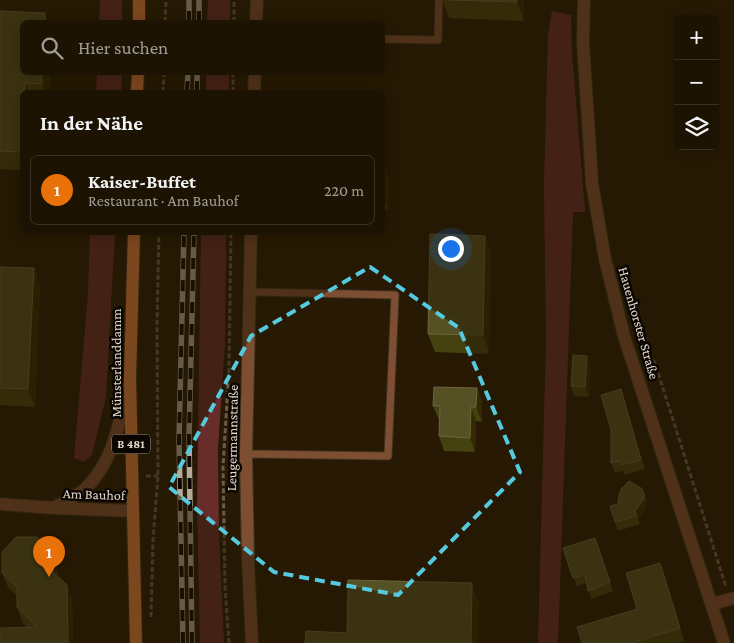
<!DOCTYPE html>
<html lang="de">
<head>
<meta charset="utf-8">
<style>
  body { margin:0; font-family:"Crimson Pro",serif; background:#251c0c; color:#f1f3f6 }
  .controls { position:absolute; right:15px; top:15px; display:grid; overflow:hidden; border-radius:8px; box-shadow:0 2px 12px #0003 }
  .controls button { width:45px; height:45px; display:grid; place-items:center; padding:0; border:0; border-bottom:1px solid #3b3224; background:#1d1302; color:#f1f3f6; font:25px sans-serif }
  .you { position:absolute; left:450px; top:248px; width:18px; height:18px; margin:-12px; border:4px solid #fff; border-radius:50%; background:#1a73e8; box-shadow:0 0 0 8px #1a73e833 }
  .badge { display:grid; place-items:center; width:32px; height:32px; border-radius:50%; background:#d93025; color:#fff; font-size:16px; font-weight:700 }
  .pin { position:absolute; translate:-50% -41px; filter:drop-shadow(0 1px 2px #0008) }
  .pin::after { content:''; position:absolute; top:26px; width:18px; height:15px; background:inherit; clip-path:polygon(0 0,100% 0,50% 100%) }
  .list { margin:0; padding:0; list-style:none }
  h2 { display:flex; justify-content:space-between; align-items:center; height:65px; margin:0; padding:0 20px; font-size:21px }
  h2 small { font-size:16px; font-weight:400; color:#a09e99 }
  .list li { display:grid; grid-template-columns:32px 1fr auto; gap:15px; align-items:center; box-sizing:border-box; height:70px; margin:0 10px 10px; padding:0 10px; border:1px solid #3b3224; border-radius:8px }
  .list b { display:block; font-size:19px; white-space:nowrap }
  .list p { margin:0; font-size:16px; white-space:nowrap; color:#a09e99 }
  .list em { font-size:16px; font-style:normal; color:#a09e99 }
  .icon { flex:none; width:28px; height:28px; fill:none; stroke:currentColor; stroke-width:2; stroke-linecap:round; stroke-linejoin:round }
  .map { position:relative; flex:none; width:734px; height:643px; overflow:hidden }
  .search { position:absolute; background:#1d1302; box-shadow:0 2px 12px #0003; left:20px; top:20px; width:365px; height:55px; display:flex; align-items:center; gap:12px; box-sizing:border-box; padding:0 18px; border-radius:8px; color:#a09e99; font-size:19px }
  .panel { position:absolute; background:#1d1302; box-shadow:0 2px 12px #0003; left:20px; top:90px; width:365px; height:145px; border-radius:8px }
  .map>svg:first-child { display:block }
  .green { fill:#682c2b }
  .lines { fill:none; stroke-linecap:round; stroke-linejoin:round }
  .service-casing { stroke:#41341f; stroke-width:9 }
  .minor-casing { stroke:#41341f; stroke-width:14 }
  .tertiary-casing { stroke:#41341f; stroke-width:14 }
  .primary-casing { stroke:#41341f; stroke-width:14 }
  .path { stroke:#695c49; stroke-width:3; stroke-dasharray:5 2.5; stroke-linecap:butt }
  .service { stroke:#7e4e32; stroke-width:7 }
  .minor { stroke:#7e4e32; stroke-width:12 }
  .tertiary { stroke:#7e4e32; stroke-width:12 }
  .primary { stroke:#e27e3f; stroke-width:12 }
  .rail-casing { stroke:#b5ab9b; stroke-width:5.5 }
  .rail { stroke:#0b0601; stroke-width:4; stroke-dasharray:11; stroke-linecap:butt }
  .wall { fill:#454110 }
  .shaded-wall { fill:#322a02 }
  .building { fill:#565124; stroke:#6c663f }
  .marked { fill:none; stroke:#55cadf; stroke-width:4; stroke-dasharray:10 6; stroke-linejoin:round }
  .labels { text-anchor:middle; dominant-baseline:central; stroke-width:5; stroke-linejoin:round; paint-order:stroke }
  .shield { fill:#0b0601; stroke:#a29a8f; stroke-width:1 }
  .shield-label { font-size:12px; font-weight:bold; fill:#e3dacc }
  .street-label { font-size:14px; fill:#e3dacc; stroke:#0b0601 }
</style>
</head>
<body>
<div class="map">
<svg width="734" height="643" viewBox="0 0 734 643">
  <rect width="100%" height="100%" fill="#271903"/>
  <!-- green -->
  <g class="green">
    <polygon points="100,0 122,0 122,22 99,22"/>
    <polygon points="208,0 230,0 230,22 207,22"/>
    <polygon points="552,11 571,15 572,53 585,212 573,212 558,643 538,643 546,343 544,184 548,36"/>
    <polygon points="97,73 122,73 121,92 96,92"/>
    <rect x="206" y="73" width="23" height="19"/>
    <polygon points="90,233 115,233 106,396 92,455 83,462 74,458 88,294"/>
    <polygon points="201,233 226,233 225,343 218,448 219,537 224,643 200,643 197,506"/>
  </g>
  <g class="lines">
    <defs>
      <g id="service">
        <polyline points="382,39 438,40 439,0"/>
        <polyline points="246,454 388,456 395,295 250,292"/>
      </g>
      <g id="minor">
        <polyline points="256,22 257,0"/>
        <polyline points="254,92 255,72"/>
        <polyline points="251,232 246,454 248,560 252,643"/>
        <polyline points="0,504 54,508 133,511"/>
        <path d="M 54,508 C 63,502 75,497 84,490 C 114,462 119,423 128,385"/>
        <polyline points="712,604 734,598"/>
      </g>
      <polyline id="tertiary" points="584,0 583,42 592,183 605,259 624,336 724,643"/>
      <g id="primary">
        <polyline points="139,22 139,0"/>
        <polyline points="137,92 138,72"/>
        <polyline points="134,232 130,378 136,643"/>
      </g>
    </defs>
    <!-- service casing -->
    <use href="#service" class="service-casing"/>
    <!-- minor casing -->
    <use href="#minor" class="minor-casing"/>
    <!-- tertiary casing -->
    <use href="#tertiary" class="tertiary-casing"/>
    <!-- primary casing -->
    <use href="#primary" class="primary-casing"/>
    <!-- path -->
    <g class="path">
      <polyline points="165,22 166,0"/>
      <polyline points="234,22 234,0"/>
      <polyline points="163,92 164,72"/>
      <polyline points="233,92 233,72"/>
      <polyline points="643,348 655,363 726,587"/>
      <polyline points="146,476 158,476"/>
      <polyline points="151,617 153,540 158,476 157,325 159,232"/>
      <polyline points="229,643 225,587 223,467 229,369 231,232"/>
    </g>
    <!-- service -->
    <use href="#service" class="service"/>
    <!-- minor -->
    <use href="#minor" class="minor"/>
    <!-- tertiary -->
    <use href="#tertiary" class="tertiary"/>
    <!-- primary -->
    <use href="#primary" class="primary"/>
    <defs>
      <g id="rail">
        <polyline points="189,22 189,0"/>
        <polyline points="199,22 199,0"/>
        <polyline points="187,92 188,72"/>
        <polyline points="197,92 197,72"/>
        <polyline points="183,643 179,440 184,232"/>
        <polyline points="192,643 189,438 194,232"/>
      </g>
    </defs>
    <!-- rail casing -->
    <use href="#rail" class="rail-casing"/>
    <!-- rail -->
    <use href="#rail" class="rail"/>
  </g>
  <!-- wall -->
  <g class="wall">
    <polygon points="442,0 524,0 524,21 449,18"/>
    <polygon points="0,11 22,72 50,72 49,92 22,92 22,170 0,169"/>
    <polygon points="382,164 389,181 388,209 382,209"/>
    <polygon points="485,236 491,254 489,354 435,352 428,334"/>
    <polygon points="0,267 40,286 35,407 0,405"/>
    <polygon points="587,356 590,366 589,397 574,396 571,386"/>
    <polygon points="477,388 482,403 482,422 476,421 475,452 444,451 439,436 439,420 433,406"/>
    <polygon points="624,399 645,469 625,475 623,471 615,473 611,463"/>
    <polygon points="644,493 647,501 647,507 638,519 640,524 618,531 615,522 618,504"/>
    <polygon points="595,538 613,591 591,599 587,583 577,586 563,548"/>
    <polygon points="52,551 57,566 58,577 72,600 73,643 0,643 28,628 22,622 17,607 17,596 8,587 2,573"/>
    <polygon points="665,576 684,641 677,643 582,643 637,609"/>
  </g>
  <!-- shaded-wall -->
  <g class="shaded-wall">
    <polygon points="517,0 524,0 524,21 517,2"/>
    <polygon points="45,13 48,22 45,22"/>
    <polygon points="42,72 50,72 49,92 45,92 42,84"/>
    <polygon points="25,83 28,92 24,92"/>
    <polygon points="383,164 389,181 388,209 382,194"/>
    <polygon points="485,236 491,254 489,354 483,335"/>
    <polygon points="34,268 40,286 35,407 28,389"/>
    <polygon points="587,356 590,366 589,397 585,387"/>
    <polygon points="477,388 482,403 482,422 476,407"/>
    <polygon points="621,389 645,469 641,460"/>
    <polygon points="471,407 476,421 475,452 470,438"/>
    <polygon points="644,493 647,501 647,507 638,519 640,524 635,511"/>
    <polygon points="52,551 57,566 58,586 53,572"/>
    <polygon points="660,563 665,576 684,641"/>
    <polygon points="472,583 479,602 478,643 471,643"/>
    <polygon points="67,585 72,600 73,643 69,643 68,642"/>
  </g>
  <!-- building -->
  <g class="building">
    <polygon points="449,0 517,0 517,2"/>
    <polygon points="0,11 45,13 45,22 22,22 22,72 42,72 42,84 25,83 24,92 22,92 22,152 0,151"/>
    <polygon points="296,91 340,92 296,92"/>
    <polygon points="430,234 485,236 483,335 428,334"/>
    <polygon points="0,267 34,268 28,389 0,388"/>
    <polygon points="573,355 587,356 585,387 571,386"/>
    <polygon points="434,387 477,388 476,407 471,407 470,438 439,436 440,406 433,406"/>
    <polygon points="621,389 641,460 621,465 620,461 611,463 611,430 601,395"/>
    <polygon points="629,481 641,488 644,493 644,499 635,511 637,516 615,522 610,506 618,504 619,494 622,488"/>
    <polygon points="16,537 37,537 52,551 53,572 67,585 68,642 0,643 0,628 37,627 17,607 17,587 2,573 2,552"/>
    <polygon points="595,538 610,582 588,591 585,574 573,578 563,548"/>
    <polygon points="660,563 680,628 632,643 582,643 577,627 637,609 626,573"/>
    <polygon points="348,580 472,583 471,643 305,643 306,631 347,633"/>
  </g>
  <!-- marked area -->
  <path d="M0 0H734V643H0ZM 370,267 L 459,328 L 520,472 L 398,595 L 274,572 L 169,487 L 251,336 Z" fill="#271903" fill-opacity=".55" fill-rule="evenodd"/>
  <path class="marked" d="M 370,267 L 459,328 L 520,472 L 398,595 L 274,572 L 169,487 L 251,336 Z"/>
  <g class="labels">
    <!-- shield labels -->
    <rect class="shield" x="112" y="434.5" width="38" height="19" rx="4"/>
    <g class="shield-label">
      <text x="131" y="444">B 481</text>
    </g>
    <!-- street labels -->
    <g class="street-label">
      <text transform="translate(639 323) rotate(74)">Hauenhorster Straße</text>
      <text transform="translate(116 363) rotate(-90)">Münsterlanddamm</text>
      <text transform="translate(232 438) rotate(-89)">Leugermannstraße</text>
      <text transform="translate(94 494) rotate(2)">Am Bauhof</text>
    </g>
  </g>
</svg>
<div class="controls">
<button>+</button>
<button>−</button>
<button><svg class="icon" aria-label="layers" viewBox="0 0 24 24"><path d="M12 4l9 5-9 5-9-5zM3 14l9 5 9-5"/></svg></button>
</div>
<div class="you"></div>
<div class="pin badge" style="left:49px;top:577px;background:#e8710a">1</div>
<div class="search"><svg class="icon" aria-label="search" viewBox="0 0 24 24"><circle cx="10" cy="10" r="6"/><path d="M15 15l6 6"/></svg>Hier suchen</div>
<section class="panel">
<h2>In der Nähe<small></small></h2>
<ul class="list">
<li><span class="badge" style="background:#e8710a">1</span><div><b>Kaiser-Buffet</b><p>Restaurant · Am Bauhof</p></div><em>220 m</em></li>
</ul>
</section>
</div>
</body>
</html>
